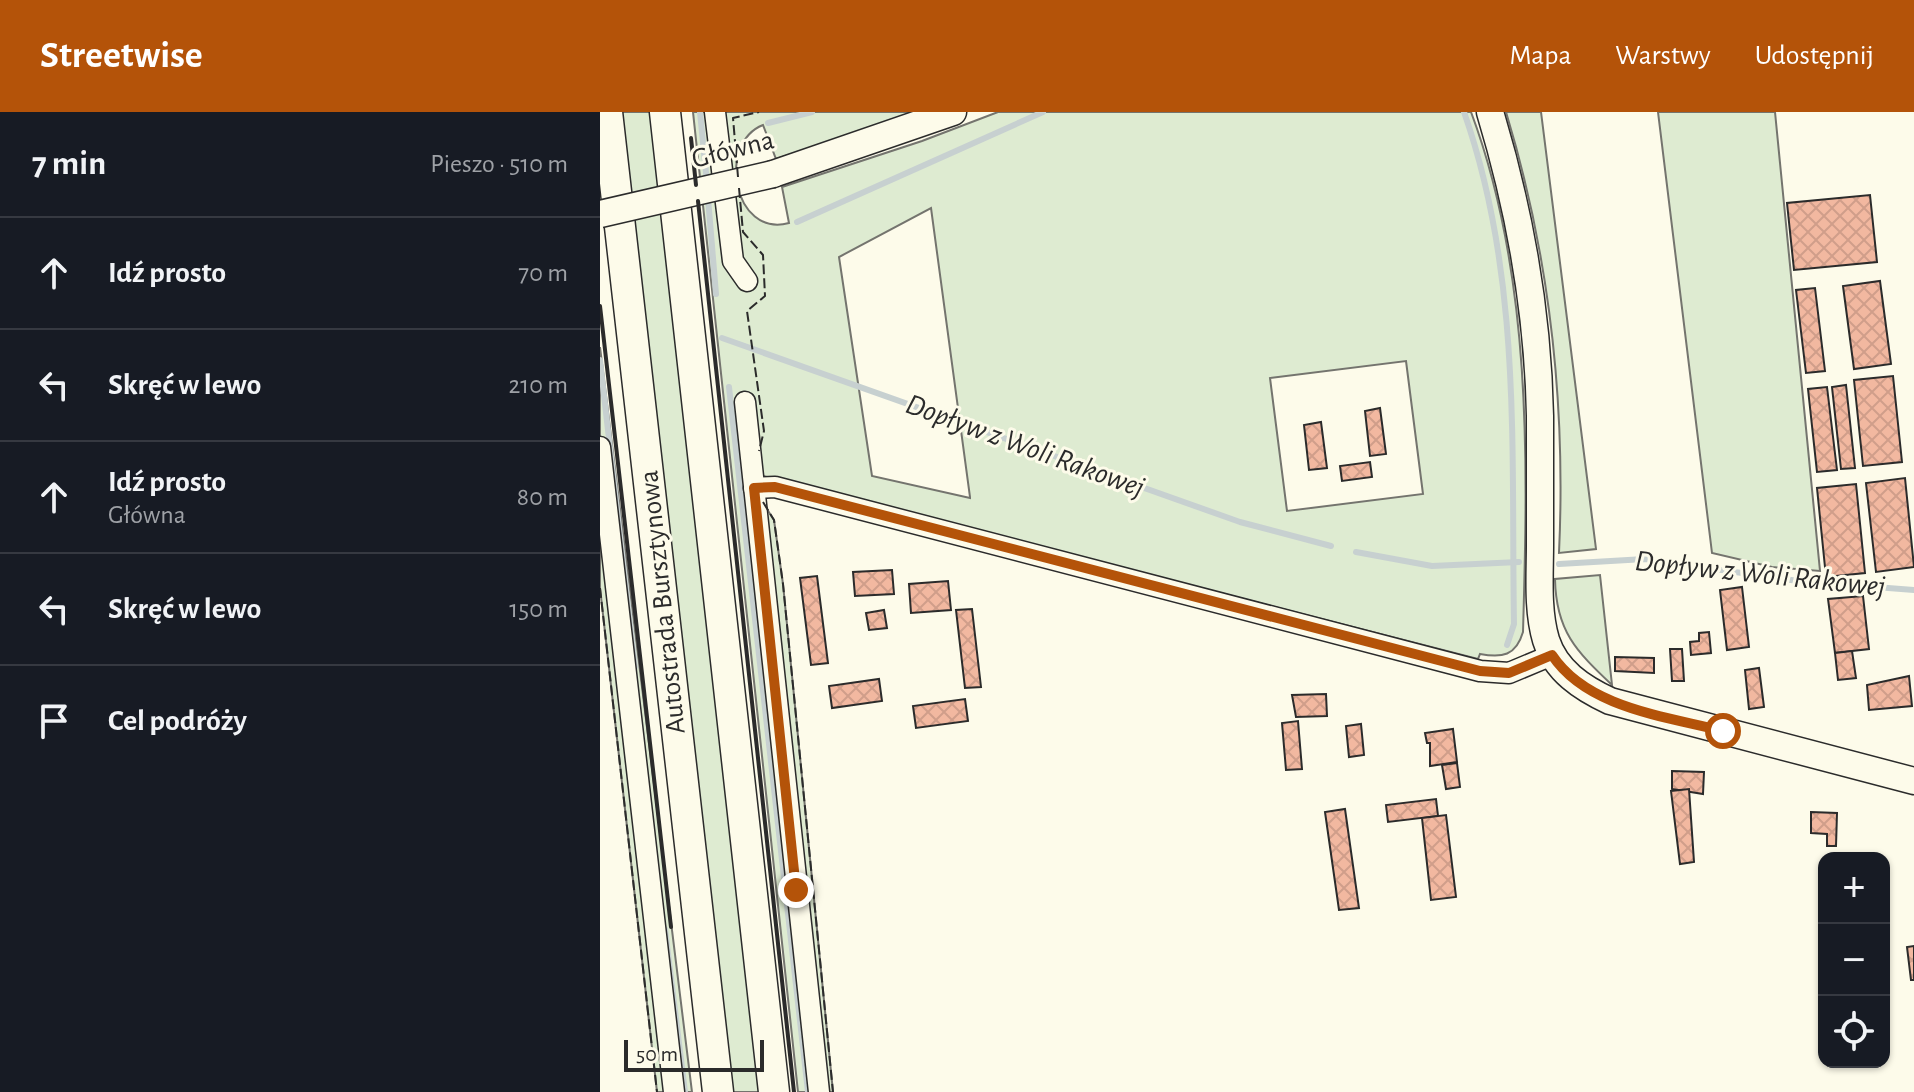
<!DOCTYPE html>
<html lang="pl">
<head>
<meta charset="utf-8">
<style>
  body { margin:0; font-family:"Alegreya Sans",sans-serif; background:#20242c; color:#f1f3f6 }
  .controls { position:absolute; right:24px; bottom:24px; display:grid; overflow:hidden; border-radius:16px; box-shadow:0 2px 6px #0004 }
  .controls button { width:72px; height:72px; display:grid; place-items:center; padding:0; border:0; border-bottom:2px solid #363941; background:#171b24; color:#f1f3f6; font:40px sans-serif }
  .scale { position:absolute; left:24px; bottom:20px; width:140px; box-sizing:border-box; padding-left:8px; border:4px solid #2b2b2b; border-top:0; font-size:22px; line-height:28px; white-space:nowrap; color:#2b2b2b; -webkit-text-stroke:6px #fdfbea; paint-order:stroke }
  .stop { position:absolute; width:24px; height:24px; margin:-18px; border:6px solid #b45309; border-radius:50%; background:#fff }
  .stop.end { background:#b45309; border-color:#fff; box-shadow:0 2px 8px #0008 }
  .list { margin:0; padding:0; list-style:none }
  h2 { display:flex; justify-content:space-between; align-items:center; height:104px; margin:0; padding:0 32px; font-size:34px }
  h2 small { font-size:26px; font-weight:400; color:#9ea1a6 }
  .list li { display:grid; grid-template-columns:52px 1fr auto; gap:24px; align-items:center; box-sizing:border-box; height:112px; padding:0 32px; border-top:2px solid #363941 }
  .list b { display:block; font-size:30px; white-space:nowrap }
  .list p { margin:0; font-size:26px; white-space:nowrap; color:#9ea1a6 }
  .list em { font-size:26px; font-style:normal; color:#9ea1a6 }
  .icon { flex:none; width:44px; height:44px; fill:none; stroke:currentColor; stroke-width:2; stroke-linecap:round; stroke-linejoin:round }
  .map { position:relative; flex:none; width:1314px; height:980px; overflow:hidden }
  header { display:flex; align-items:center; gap:48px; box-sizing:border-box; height:112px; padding:0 40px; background:#b45309; color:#fff }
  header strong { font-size:38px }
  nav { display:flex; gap:44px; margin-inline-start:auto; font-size:28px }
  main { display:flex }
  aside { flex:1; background:#171b24 }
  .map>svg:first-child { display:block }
  .grass { fill:#deebd1; stroke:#74746e; stroke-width:2; fill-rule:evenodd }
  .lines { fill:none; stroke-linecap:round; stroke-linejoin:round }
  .stream { stroke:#c7d0d0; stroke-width:6 }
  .building { fill:url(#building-cross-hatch); stroke:#2b2b2b; stroke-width:2 }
  .minor-casing { stroke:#2b2b2b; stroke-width:23 }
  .major-casing { stroke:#2b2b2b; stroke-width:29 }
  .highway-casing { stroke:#2b2b2b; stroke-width:33 }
  .minor { stroke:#fdfbea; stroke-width:20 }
  .major { stroke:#fdfbea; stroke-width:26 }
  .highway { stroke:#fdfbea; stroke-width:30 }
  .major-bridge-casing { stroke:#2b2b2b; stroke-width:29; stroke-linecap:butt }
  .major-bridge { stroke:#fdfbea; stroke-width:26 }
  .fence { stroke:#2b2b2b; stroke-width:2; stroke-dasharray:10 4; stroke-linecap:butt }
  .wall { stroke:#2b2b2b; stroke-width:4 }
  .route { stroke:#b45309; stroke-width:10 }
  .labels { text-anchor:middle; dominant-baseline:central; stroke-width:6; stroke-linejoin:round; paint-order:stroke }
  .street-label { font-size:28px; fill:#2b2b2b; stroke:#fdfbea }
  .water-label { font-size:30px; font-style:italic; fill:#2b2b2b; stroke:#fdfbea }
</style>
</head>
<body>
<header>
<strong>Streetwise</strong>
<nav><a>Mapa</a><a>Warstwy</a><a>Udostępnij</a></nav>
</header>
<main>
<aside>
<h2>7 min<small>Pieszo · 510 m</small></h2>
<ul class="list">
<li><svg class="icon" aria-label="ahead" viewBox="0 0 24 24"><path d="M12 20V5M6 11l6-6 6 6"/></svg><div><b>Idź prosto</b></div><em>70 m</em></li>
<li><svg class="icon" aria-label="left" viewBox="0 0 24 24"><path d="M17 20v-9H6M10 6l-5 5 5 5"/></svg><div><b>Skręć w lewo</b></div><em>210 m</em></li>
<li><svg class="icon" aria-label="ahead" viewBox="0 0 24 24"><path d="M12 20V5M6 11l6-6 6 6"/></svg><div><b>Idź prosto</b><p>Główna</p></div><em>80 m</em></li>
<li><svg class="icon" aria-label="left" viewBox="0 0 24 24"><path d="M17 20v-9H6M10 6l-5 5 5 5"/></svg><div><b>Skręć w lewo</b></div><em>150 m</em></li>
<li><svg class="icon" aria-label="arrive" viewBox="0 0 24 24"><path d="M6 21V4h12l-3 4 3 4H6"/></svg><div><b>Cel podróży</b></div></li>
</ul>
</aside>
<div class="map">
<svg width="1314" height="980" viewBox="0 0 1314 980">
  <defs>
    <pattern id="building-cross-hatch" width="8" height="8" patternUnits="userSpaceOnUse" patternTransform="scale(2)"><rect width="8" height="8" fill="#f2b8a0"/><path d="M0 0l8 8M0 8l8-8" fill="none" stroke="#d09e8a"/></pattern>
  </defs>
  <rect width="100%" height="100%" fill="#fdfbea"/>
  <!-- grass -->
  <g class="grass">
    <polygon points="20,0 52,0 162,980 129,980"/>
    <path d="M 93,0 L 322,0 L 176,47 L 163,13 C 117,31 133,126 189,111 L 182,75 L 322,29 L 398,0 L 871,0 C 932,163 928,348 923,520 C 916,544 902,546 880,542 L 878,547 L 163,364 L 163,391 L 174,408 L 183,472 L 233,980 L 198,980 ZM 331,96 L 370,385 L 370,386 L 272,364 L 239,145 ZM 806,249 L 823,382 L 687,399 L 670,266 Z"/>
    <path d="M 906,0 L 941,0 L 996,437 L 959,441 C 966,290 950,145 906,0 Z"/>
    <polygon points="1058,0 1175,0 1220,459 1172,455 1112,441"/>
    <polygon points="0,235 92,980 57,980 0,476"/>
    <path d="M 1000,463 L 1012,573 C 976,539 956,519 955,467 Z"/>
  </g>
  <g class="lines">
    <!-- stream -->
    <g class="stream">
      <polyline points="100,0 107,71"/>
      <path d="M 864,0 C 922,165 911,339 914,512 L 907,533"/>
      <polyline points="168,11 212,0"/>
      <polyline points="108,86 116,182"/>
      <polyline points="197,110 443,0"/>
      <polyline points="122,226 640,410 731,434"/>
      <polyline points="0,248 35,555"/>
      <polyline points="129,275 208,980"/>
      <polyline points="756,440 832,454 919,450"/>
      <polyline points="959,452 1045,447 1198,469 1314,478"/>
      <polyline points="65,817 85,980"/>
    </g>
  </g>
  <!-- building -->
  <g class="building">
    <polygon points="1270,83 1277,150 1194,158 1187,91"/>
    <polygon points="1280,169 1291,252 1254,257 1243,174"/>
    <polygon points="1215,176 1225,259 1206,261 1196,178"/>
    <polygon points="1293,264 1302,350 1263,354 1254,268"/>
    <polygon points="1246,273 1255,356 1241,357 1232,275"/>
    <polygon points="1227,275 1237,358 1217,360 1208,277"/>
    <polygon points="780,296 786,342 770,344 765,299"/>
    <polygon points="721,310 727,356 709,358 704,313"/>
    <polygon points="770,350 772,365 742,369 740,354"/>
    <polygon points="1305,366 1314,455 1276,460 1266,371"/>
    <polygon points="1256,372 1265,461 1226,465 1217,376"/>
    <polygon points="292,458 294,482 255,484 253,460"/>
    <polygon points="217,464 228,551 211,553 200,466"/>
    <polygon points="348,469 351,498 311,501 309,472"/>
    <polygon points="1142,475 1149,535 1127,538 1120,478"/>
    <polygon points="1263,484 1269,537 1235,541 1228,487"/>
    <polygon points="372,497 381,575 365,576 356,498"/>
    <polygon points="284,498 287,516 269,518 266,501"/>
    <polygon points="1109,520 1111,541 1091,543 1090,530 1099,529 1099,521"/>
    <polygon points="1070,537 1082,537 1084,569 1072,569"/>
    <polygon points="1252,539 1256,566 1238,568 1235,541"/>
    <polygon points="1015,545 1054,546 1054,561 1015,559"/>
    <polygon points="1159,556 1164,595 1149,597 1145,558"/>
    <polygon points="1309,564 1312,594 1269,598 1267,573"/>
    <polygon points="279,567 282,589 232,596 229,574"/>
    <polygon points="726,582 727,604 696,605 692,583"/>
    <polygon points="365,587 368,609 316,616 313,594"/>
    <polygon points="698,609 702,657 686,658 682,611"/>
    <polygon points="761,612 764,643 749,645 746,614"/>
    <polygon points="853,617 857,650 830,654 830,631 827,631 825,621"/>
    <polygon points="857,651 860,675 846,677 842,653"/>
    <polygon points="1072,659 1104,660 1103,682 1072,677"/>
    <polygon points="1089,677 1094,750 1080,752 1071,679"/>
    <polygon points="836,687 838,704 788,710 786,693"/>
    <polygon points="745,697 759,796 739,798 725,700"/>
    <polygon points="1211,700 1237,701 1236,734 1227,734 1227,722 1211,721"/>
    <polygon points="846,703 856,785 831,788 822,706"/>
    <polygon points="1314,834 1314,868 1311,868 1307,835"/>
  </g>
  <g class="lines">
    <defs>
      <g id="minor">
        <polyline points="115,0 133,149 147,169"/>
        <polyline points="145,290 219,980"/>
        <polyline points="0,335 74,980"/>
        <polyline points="154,376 175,375 880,559 909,561 952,543"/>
      </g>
      <g id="major">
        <path d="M 890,0 C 920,99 938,201 940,304 C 940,347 940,389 940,432 C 940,463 937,498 946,528 C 956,559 982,576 1010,589 L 1314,669"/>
        <polyline points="173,62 353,0"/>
      </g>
      <g id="highway">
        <polyline points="7,0 118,980"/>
        <polyline points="65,0 174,980"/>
      </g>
    </defs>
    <!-- minor casing -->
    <use href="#minor" class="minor-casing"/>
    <!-- major casing -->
    <use href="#major" class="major-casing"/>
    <!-- highway casing -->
    <use href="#highway" class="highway-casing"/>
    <!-- minor -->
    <use href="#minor" class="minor"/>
    <!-- major -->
    <use href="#major" class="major"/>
    <!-- highway -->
    <use href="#highway" class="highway"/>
    <defs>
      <polyline id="major-bridge" points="0,102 173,62"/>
    </defs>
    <!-- major-bridge casing -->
    <use href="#major-bridge" class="major-bridge-casing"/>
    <!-- major-bridge -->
    <use href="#major-bridge" class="major-bridge"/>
    <!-- fence -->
    <g class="fence">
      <polyline points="138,65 133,6 159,0"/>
      <polyline points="139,76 143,120 163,143 165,184 147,199 164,319 159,339"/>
      <polyline points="163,390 174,408 183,472 233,980"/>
      <polyline points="0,476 57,980"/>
    </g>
    <!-- wall -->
    <g class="wall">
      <polyline points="91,26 96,73"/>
      <polyline points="98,89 194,980"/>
      <polyline points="0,194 71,815"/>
    </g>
  </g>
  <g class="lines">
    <!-- route -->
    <path class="route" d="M 196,778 L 154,376 L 175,375 L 880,559 L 909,561 L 952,543 C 987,596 1065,604 1123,619"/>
  </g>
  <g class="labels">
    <!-- street labels -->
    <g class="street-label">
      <text transform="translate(133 38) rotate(-14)">Główna</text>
      <text transform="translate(63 490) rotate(-96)">Autostrada Bursztynowa</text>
    </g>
    <!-- water labels -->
    <g class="water-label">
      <text transform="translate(425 334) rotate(20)">Dopływ z Woli Rakowej</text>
      <text transform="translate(1160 462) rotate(6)">Dopływ z Woli Rakowej</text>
    </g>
  </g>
</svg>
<div class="controls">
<button>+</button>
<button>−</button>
<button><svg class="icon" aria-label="locate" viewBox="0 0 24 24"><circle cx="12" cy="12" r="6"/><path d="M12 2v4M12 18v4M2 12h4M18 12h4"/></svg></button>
</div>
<div class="scale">50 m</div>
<div class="stop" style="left:1123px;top:619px"></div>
<div class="stop end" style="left:196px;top:778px"></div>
</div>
</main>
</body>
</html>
